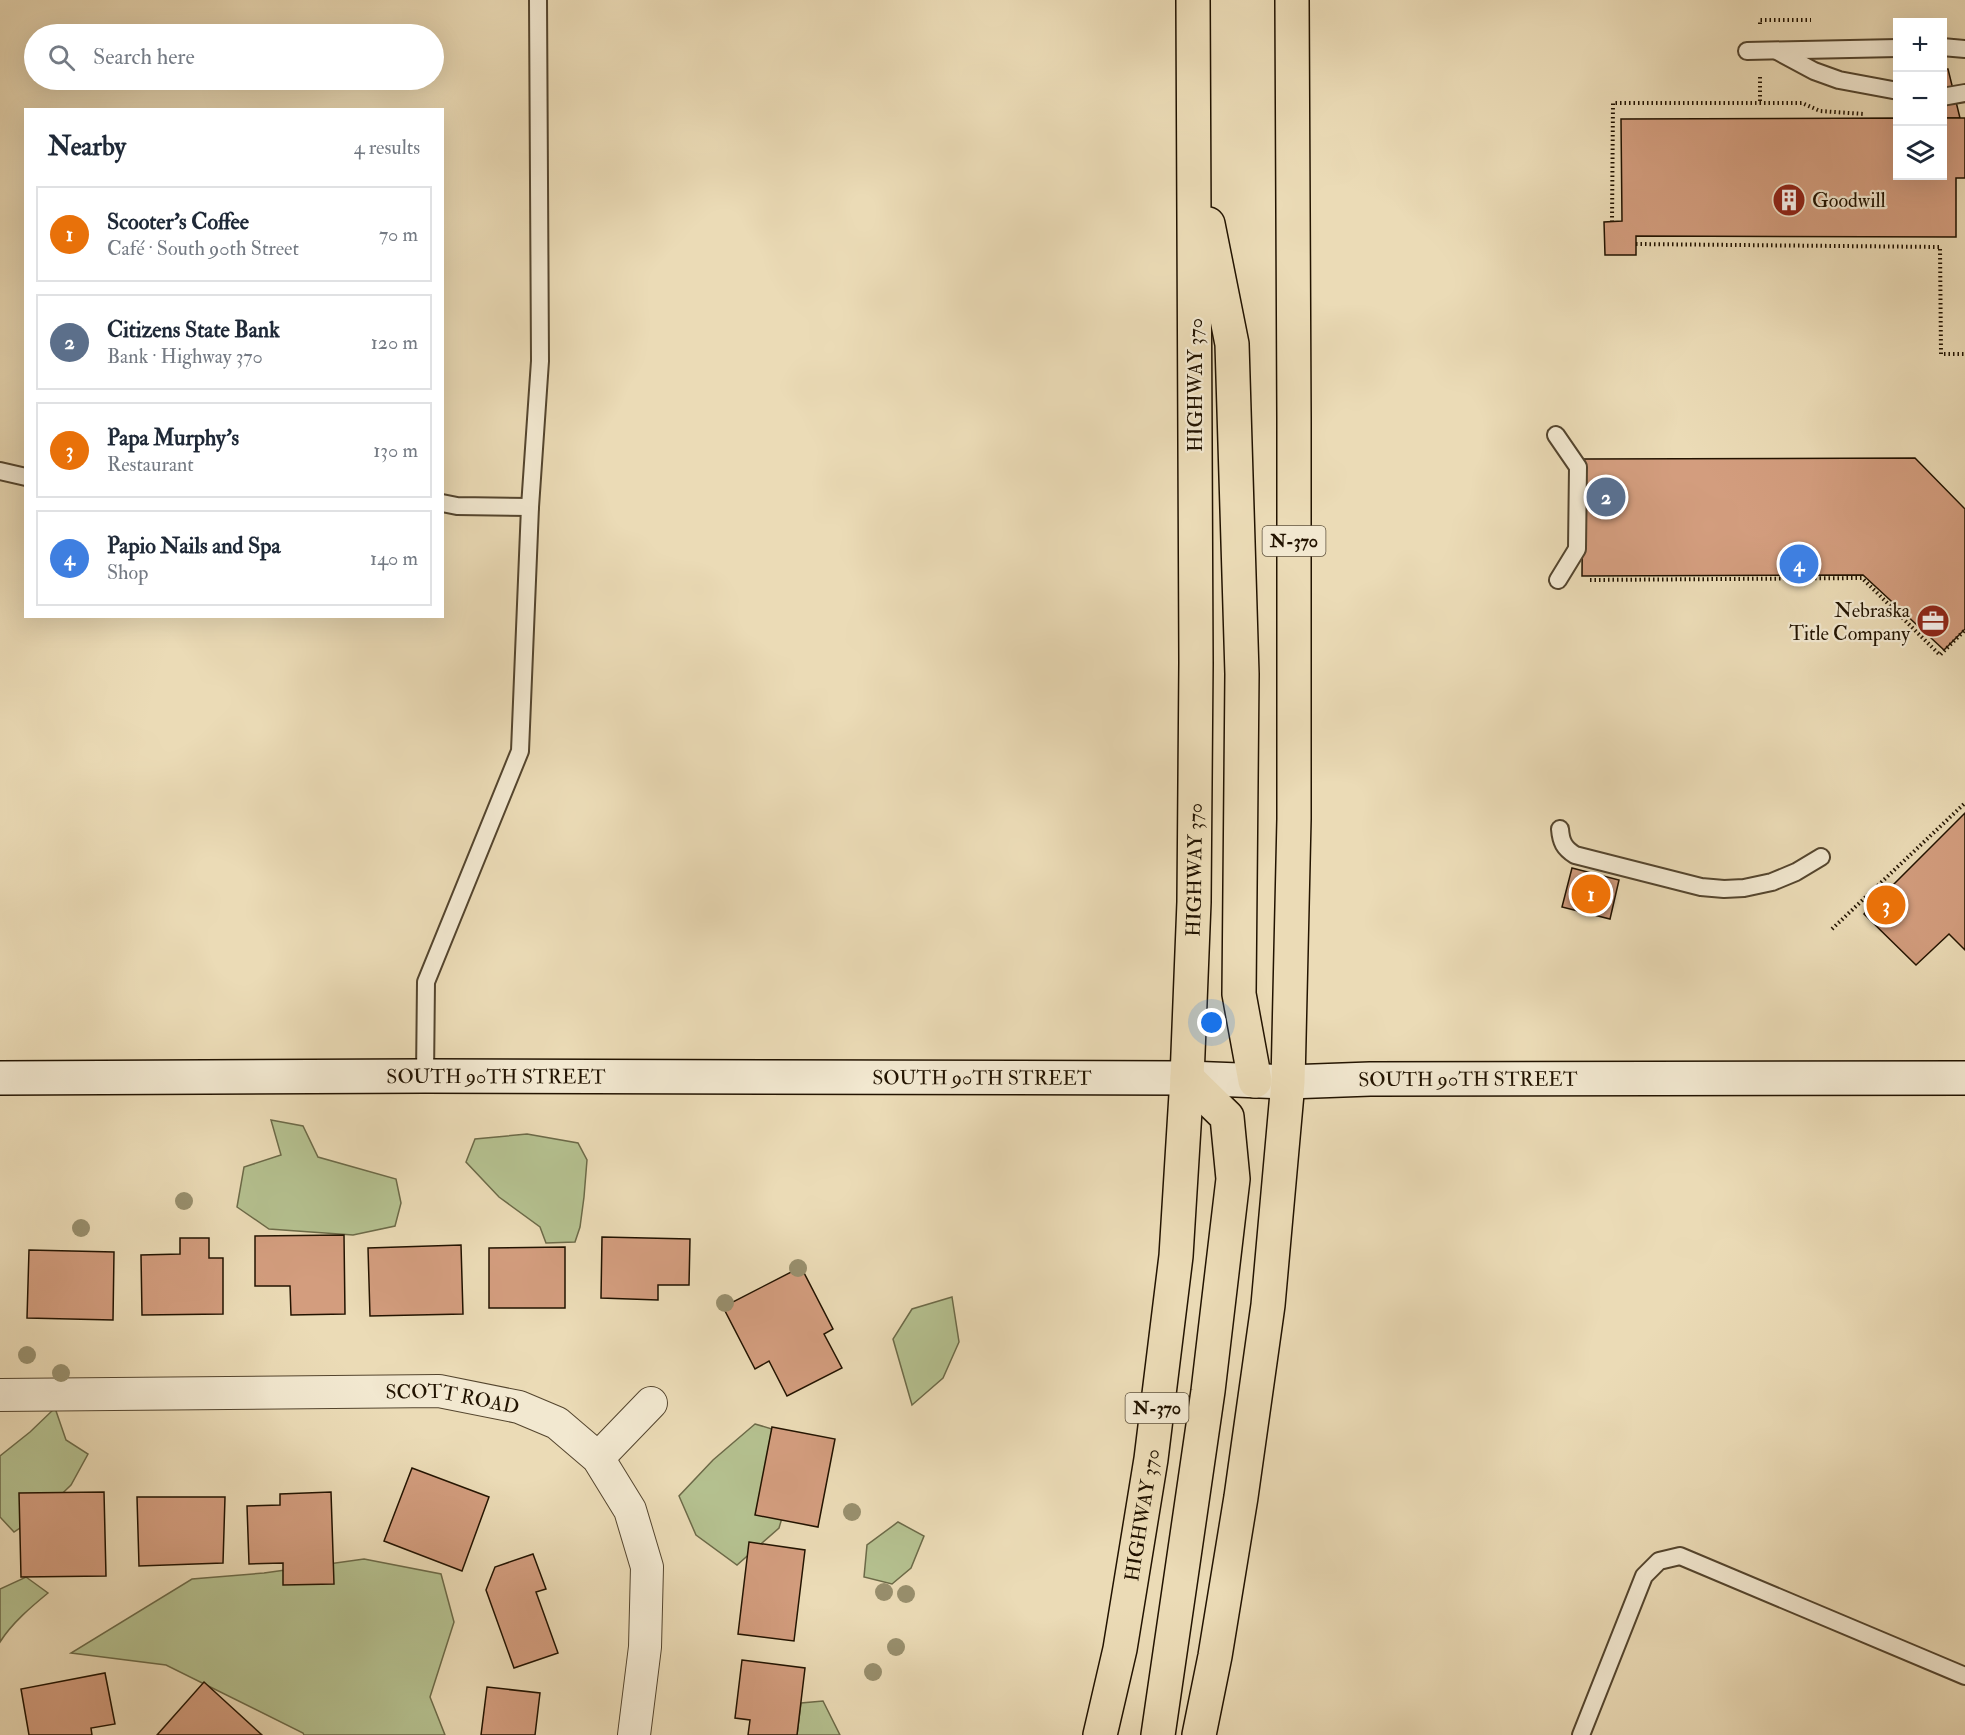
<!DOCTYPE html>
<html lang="en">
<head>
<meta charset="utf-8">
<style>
  body { margin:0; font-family:"IM FELL Double Pica",serif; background:#f6f6f7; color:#1f2937 }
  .controls { position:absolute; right:18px; top:18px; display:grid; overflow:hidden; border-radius:0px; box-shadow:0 6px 24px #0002 }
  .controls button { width:54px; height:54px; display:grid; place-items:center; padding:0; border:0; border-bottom:2px solid #e0e1e3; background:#fff; color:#1f2937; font:30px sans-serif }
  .you { position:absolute; left:1212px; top:1023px; width:21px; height:21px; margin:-15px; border:4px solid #fff; border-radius:50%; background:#1a73e8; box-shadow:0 0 0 9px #1a73e833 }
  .badge { display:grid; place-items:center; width:39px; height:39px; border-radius:50%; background:#8f2418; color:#fff; font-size:20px; font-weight:700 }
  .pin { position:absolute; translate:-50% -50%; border:3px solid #fff; box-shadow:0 2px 6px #0006 }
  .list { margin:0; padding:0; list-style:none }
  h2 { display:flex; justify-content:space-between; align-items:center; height:78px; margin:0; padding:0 24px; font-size:26px }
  h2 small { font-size:20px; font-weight:400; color:#747a83 }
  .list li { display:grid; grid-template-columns:39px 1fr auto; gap:18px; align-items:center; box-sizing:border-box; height:96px; margin:0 12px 12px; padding:0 12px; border:2px solid #e0e1e3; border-radius:0px }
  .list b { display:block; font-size:22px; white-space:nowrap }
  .list p { margin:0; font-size:20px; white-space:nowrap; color:#747a83 }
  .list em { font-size:20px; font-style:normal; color:#747a83 }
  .icon { flex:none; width:33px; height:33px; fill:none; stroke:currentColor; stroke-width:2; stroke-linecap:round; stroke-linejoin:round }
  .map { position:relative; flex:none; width:1965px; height:1735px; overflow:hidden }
  .search { position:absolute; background:#fff; box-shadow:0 6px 24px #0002; left:24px; top:24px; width:420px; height:66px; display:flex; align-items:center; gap:15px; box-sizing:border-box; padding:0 21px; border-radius:33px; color:#747a83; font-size:22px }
  .panel { position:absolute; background:#fff; box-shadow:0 6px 24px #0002; left:24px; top:108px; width:420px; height:510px; border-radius:0px }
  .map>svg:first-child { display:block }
  .green { fill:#b5c190; stroke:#6c6a48; stroke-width:1.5 }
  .building { fill:#d39d7e; stroke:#221300; stroke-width:1.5 }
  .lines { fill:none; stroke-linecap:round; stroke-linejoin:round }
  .lane-casing { stroke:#54452e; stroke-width:20 }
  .street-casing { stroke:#54452e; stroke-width:34 }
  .secondary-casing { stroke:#221300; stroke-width:36 }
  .highway-casing { stroke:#221300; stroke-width:36 }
  .path { stroke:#221300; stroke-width:4; stroke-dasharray:1.5 3; stroke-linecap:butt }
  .lane { stroke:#f2e8d0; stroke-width:16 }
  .street { stroke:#f2e8d0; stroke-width:32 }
  .secondary { stroke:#f2e8d0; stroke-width:33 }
  .highway { stroke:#ebdbb6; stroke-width:33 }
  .tree { fill:#988f6d }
  .labels { text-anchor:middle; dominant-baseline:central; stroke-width:4.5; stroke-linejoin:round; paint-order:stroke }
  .shield { fill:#f2e8d0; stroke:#60533e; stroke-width:1.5 }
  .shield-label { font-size:18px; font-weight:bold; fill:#221300 }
  .poi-label { font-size:20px; fill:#221300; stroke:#f2e8d0; text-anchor:start }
  .street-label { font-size:20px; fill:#221300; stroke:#f2e8d0 }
</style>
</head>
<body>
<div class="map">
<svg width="1965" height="1735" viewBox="0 0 1965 1735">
  <rect width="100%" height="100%" fill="#ebdbb6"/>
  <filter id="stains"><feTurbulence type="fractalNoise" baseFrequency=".00333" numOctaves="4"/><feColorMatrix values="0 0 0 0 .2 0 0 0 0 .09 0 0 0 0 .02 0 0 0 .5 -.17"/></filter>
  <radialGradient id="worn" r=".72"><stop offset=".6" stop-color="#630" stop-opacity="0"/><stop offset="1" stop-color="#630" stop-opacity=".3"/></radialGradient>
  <!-- green -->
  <g class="green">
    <polygon points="271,1120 303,1126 318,1157 396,1179 401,1203 395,1226 353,1235 269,1229 237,1207 244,1167 281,1155"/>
    <polygon points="527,1134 578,1143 587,1160 584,1197 580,1227 575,1242 546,1243 540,1227 499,1197 466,1162 475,1139"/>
    <polygon points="952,1297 959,1342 943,1378 912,1405 893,1339 912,1309"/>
    <polygon points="55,1408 66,1440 88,1454 71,1485 41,1514 14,1532 0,1517 0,1456 30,1432"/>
    <polygon points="755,1424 772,1429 787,1501 779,1528 737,1565 696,1535 679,1496 713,1460"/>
    <polygon points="898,1522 924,1536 911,1568 892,1584 864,1577 867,1545"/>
    <polygon points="364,1559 441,1574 454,1622 430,1697 445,1735 304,1735 303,1733 166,1665 71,1653 192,1579 264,1573"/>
    <path d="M 26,1577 L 48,1593 C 31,1607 12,1623 0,1642 L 0,1589 Z"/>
    <polygon points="823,1701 840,1735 797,1735 801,1703"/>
  </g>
  <!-- building -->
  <g class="building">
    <polygon points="1942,69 1948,69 1960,118 1942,118"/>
    <polygon points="1898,118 1898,176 1942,176 1942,118 1965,118 1965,178 1956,178 1956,237 1636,236 1636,255 1605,255 1604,222 1622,221 1621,119"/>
    <polygon points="1915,458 1965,509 1965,629 1944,650 1863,575 1582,576 1583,459"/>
    <polygon points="1965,813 1965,950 1949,934 1916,965 1864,914"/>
    <polygon points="1572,868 1619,880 1610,919 1562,907"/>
    <polygon points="344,1235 345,1314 291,1315 290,1286 255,1286 255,1236"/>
    <polygon points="602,1237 690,1239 689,1285 658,1285 658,1300 601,1298"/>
    <polygon points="180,1238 209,1238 209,1258 223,1258 223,1314 142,1315 141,1255 180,1254"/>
    <polygon points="461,1245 463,1314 370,1316 368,1248"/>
    <polygon points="565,1247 565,1308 489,1308 489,1248"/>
    <polygon points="29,1250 114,1252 113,1320 27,1318"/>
    <polygon points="801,1267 833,1329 824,1334 842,1368 787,1396 769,1361 755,1369 723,1307"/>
    <polygon points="772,1427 835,1439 818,1527 755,1515"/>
    <polygon points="412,1468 489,1497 462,1571 384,1541"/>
    <polygon points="104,1492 106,1576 21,1577 19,1493"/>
    <polygon points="331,1492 334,1584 283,1585 283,1563 249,1564 247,1506 280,1505 280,1494"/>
    <polygon points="137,1497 225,1497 223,1563 139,1566"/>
    <polygon points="749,1542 805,1550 794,1641 738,1634"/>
    <polygon points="533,1554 546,1589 536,1592 558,1653 514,1668 486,1590 495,1567"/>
    <polygon points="742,1660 805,1668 797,1735 748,1735 750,1720 735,1718"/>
    <polygon points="105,1673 115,1724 91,1728 92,1735 29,1735 21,1689"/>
    <polygon points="204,1682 262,1735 157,1735"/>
    <polygon points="487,1687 540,1693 535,1735 481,1735"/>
  </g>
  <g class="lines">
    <defs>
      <g id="lane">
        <polyline points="1942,47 1965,49"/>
        <polyline points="1747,51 1898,48"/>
        <polyline points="1777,51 1814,71 1839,80 1898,91"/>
        <polyline points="1942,97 1965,93"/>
        <polyline points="1556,435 1578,467 1577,549 1558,580"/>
        <polyline points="0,471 26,477"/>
        <polyline points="442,503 457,506 530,507"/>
        <path d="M 1560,829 C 1561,842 1564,848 1575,855 L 1701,887 L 1724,889 L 1744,888 L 1772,882 L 1796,872 L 1821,857"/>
        <polyline points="425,1076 426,982 520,751 530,507 540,361 538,0"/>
        <polyline points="1581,1735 1644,1576 1659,1561 1680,1556 1965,1676"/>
      </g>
      <g id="street">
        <path id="s1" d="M 0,1395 L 439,1391 L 519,1407 L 557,1423 L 598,1458 L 630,1510 L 647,1567 L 645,1647 L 634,1735"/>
        <polyline points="598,1458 651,1403"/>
      </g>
      <g id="secondary">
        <path id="s2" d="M 0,1078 L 425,1076 L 1187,1078 L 1288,1082 L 1370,1079 L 1965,1078"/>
      </g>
      <g id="highway">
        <polyline points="1208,224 1232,344 1242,674 1239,994 1255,1081"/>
        <path id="s3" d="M 1100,1735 L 1120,1649 L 1151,1459 L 1176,1256 L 1187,1078 L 1194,902 L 1196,663 L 1193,0"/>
        <polyline points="1158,1735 1208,1391 1233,1179 1227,1117 1187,1078"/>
        <polyline points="1199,1735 1215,1656 1241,1497 1268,1305 1288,1082 1294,819 1294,418 1292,0"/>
      </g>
    </defs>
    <!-- lane casing -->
    <use href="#lane" class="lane-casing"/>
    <!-- street casing -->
    <use href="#street" class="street-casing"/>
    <!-- secondary casing -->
    <use href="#secondary" class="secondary-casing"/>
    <!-- highway casing -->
    <use href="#highway" class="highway-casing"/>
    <!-- path -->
    <g class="path">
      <polyline points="1906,21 1931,21"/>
      <polyline points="1760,24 1760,20 1811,20"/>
      <polyline points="1760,77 1760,103"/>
      <polyline points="1612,222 1613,103 1802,103 1820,111 1864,114"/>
      <polyline points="1636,244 1940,247 1941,354 1965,354"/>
      <polyline points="1590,580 1862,578 1940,655 1965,630"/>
      <polyline points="1832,929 1965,803"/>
    </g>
    <!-- lane -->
    <use href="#lane" class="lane"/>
    <!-- street -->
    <use href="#street" class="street"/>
    <!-- secondary -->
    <use href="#secondary" class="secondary"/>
    <!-- highway -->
    <use href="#highway" class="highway"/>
  </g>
  <!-- trees -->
  <g class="tree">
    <circle cx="184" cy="1201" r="9"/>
    <circle cx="81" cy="1228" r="9"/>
    <circle cx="798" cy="1268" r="9"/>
    <circle cx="725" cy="1303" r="9"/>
    <circle cx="27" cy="1355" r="9"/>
    <circle cx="61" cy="1373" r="9"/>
    <circle cx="852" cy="1512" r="9"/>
    <circle cx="884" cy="1592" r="9"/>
    <circle cx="906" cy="1594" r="9"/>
    <circle cx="896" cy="1647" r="9"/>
    <circle cx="873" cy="1672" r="9"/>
  </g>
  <!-- icons -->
  <defs>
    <symbol id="building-disc" viewBox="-11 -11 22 22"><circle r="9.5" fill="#8f2418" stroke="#f2e8d0"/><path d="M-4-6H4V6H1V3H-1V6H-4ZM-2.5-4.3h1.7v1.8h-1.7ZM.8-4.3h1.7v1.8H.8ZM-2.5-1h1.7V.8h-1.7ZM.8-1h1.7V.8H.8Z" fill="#fff"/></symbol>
    <symbol id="office-disc" viewBox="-11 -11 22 22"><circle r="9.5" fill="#8f2418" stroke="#f2e8d0"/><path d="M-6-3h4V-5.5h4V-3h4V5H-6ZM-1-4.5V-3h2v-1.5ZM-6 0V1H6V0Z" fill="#fff"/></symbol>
  </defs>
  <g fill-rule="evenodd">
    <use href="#building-disc" x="1770" y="181" width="38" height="38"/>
    <use href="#office-disc" x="1914" y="602" width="38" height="38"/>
  </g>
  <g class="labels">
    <!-- shield labels -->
    <g class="shield">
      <rect x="1262.5" y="526" width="63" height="30" rx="4.5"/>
      <rect x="1125.5" y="1393" width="63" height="30" rx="4.5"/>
    </g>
    <g class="shield-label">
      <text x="1294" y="541">N-370</text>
      <text x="1157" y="1408">N-370</text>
    </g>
    <!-- poi labels -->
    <g class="poi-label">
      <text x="1812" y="200">Goodwill</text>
      <text x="1910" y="610" text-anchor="end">Nebraska<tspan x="1910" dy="23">Title Company</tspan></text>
    </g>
    <!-- street labels -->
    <g class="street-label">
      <text transform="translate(1195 385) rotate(-90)">HIGHWAY 370</text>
      <text stroke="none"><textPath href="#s3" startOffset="872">HIGHWAY 370</textPath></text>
      <text stroke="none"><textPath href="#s2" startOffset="496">SOUTH 90TH STREET</textPath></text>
      <text stroke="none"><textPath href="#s2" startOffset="982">SOUTH 90TH STREET</textPath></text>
      <text stroke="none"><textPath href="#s2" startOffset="1468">SOUTH 90TH STREET</textPath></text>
      <text stroke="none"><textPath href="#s1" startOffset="453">SCOTT ROAD</textPath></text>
      <text stroke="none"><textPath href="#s3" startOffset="224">HIGHWAY 370</textPath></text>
    </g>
  </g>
  <rect width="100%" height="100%" filter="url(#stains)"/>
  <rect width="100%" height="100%" fill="url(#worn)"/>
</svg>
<div class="controls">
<button>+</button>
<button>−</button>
<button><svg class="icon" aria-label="layers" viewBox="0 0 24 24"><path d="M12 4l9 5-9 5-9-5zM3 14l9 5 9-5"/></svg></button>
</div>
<div class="you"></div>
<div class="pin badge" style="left:1591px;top:894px;background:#e8710a">1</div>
<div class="pin badge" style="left:1606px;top:497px;background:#5c6f8a">2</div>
<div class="pin badge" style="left:1886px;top:905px;background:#e8710a">3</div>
<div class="pin badge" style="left:1799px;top:564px;background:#3f7fe0">4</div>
<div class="search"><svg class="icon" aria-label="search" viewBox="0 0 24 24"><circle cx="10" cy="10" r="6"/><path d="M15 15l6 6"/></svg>Search here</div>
<section class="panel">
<h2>Nearby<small>4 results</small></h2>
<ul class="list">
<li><span class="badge" style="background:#e8710a">1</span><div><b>Scooter's Coffee</b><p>Café · South 90th Street</p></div><em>70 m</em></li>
<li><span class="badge" style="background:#5c6f8a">2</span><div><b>Citizens State Bank</b><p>Bank · Highway 370</p></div><em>120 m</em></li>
<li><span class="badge" style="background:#e8710a">3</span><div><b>Papa Murphy's</b><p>Restaurant</p></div><em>130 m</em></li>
<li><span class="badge" style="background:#3f7fe0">4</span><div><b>Papio Nails and Spa</b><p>Shop</p></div><em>140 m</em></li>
</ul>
</section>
</div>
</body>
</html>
